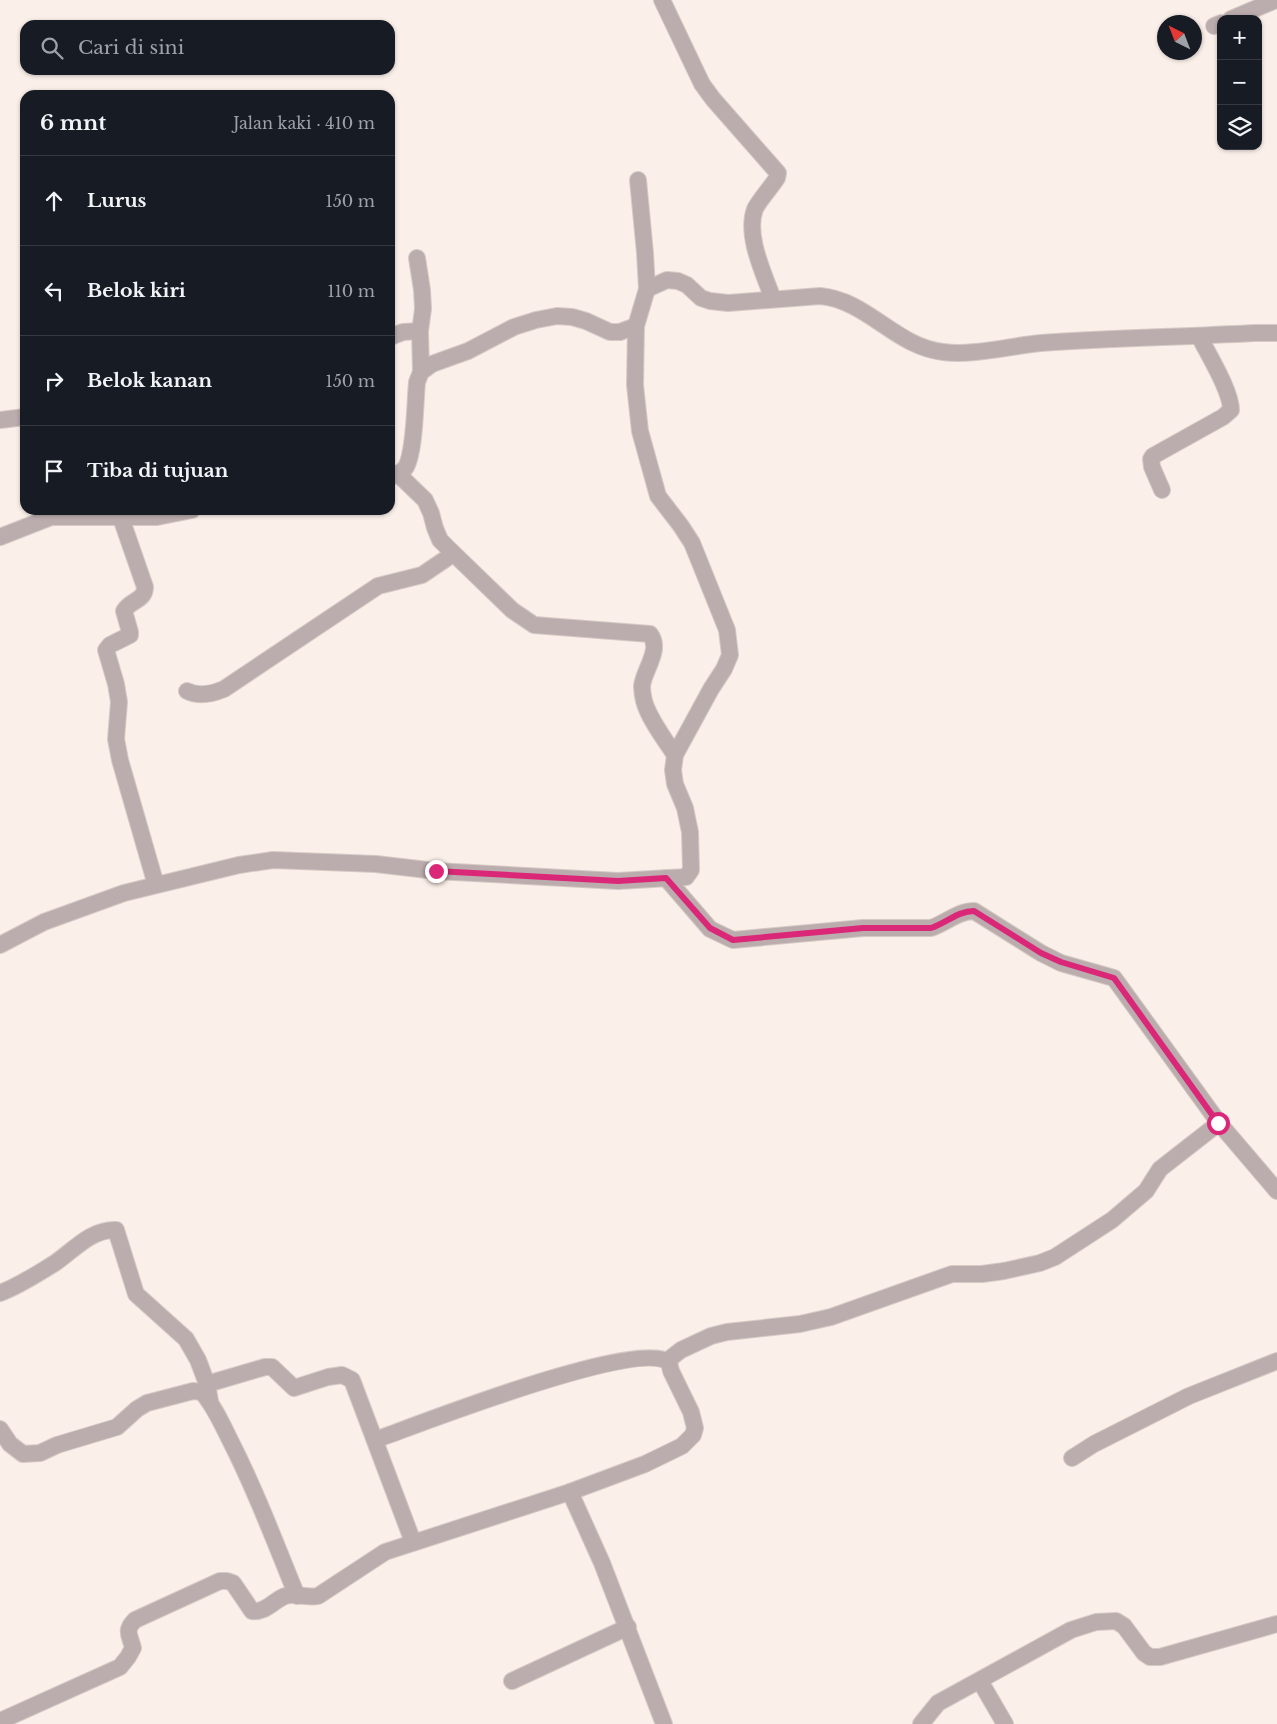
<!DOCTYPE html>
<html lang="id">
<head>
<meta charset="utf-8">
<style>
  body { margin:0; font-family:"Libre Baskerville",serif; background:#20242c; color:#f1f3f6 }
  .controls { position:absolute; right:15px; top:15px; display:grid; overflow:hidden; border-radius:10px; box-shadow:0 1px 4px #0004 }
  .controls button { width:45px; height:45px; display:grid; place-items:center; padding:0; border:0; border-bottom:1px solid #363941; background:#171b24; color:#f1f3f6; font:25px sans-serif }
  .compass { position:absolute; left:1157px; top:15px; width:45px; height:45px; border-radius:50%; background:#171b24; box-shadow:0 1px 4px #0004; rotate:318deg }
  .stop { position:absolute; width:15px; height:15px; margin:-11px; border:4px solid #db2777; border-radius:50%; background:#fff }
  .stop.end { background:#db2777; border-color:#fff; box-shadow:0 1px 5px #0008 }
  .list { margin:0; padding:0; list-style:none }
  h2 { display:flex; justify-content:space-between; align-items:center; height:65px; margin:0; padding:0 20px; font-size:21px }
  h2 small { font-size:16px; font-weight:400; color:#9ea1a6 }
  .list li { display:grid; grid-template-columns:32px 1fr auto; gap:15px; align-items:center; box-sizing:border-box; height:90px; padding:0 20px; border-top:1px solid #363941 }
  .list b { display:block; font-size:19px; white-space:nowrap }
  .list em { font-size:16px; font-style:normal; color:#9ea1a6 }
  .icon { flex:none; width:28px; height:28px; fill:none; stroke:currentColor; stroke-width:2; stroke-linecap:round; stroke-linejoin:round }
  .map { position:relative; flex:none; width:1277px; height:1724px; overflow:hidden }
  .search { position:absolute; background:#171b24; box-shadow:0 1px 4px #0004; left:20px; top:20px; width:375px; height:55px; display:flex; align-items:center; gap:12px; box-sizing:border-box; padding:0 18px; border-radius:15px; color:#9ea1a6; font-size:19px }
  .panel { position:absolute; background:#171b24; box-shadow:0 1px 4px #0004; left:20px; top:90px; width:375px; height:425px; border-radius:15px }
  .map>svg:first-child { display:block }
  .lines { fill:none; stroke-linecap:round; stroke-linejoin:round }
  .street-casing { stroke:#d6cac5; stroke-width:18 }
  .street { stroke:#bbacae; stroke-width:16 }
  .route { stroke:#db2777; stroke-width:6 }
</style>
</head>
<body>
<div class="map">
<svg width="1277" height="1724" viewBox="0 0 1277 1724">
  <rect width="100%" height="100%" fill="#fbefe9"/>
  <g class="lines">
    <defs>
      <g id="street">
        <path d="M 662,0 L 702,84 L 713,99 L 778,173 L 777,178 C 772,186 758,202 755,209 C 745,235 764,274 773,299"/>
        <polyline points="1231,19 1276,0"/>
        <polyline points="1214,26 1221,23"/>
        <polyline points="417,258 422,290 423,309 420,331 421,372"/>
        <path d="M 647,289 L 667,280 L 678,281 L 687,285 L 701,298 L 710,301 L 728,303 L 820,296 C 867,300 896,347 943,352 C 972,356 1010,346 1041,343 C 1112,338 1183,337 1254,333 L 1277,333"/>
        <polyline points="390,337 403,332 420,331"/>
        <polyline points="0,420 25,417"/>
        <path d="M 398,474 L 425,500 L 431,513 L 435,528 L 440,540 L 450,550 L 512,610 L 534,625 L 650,634 C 662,650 644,669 642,686 C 642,690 643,697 644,701 C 649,719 665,740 675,755"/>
        <path d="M 390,477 C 396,475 402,473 406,467 C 415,451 415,402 417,382 L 421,372 L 432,364 L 468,351 L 514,327 L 536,320 L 557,316 L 572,317 L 586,321 L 610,332 L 620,332 L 636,326"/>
        <path d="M 1162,490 L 1152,467 L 1151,459 L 1153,456 L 1223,417 L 1231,410 C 1231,391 1208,354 1199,336"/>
        <path d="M 121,518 L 145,587 C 145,601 130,600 124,611 L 130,632 L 130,635 L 110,645 L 106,650 L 116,684 L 119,702 L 116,739 L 120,760 L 156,885"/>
        <polyline points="0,537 51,517 157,517 192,510"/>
        <path d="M 187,691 C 199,697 212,694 224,689 L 378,586 L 422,575 L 453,554"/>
        <path d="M 666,878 L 710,929 L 733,940 L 863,928 L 931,928 C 946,923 958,911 974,911 L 1041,953 L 1061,963 L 1114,978 L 1219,1123 L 1277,1191"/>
        <polyline points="0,945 44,922 124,893 239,865 273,860 376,864 436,871 618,881 686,877 691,870 690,832 685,808 675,784 673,770 675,755 711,689 724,669 730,655 727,630 692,543 681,526 658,496 640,431 635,385 636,326 647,289 645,253 638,180"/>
        <path d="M 0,1293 C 19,1286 37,1274 55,1263 C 74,1250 91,1229 116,1230 L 136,1294 L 186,1339 L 198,1360 L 207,1384 L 210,1401"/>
        <polyline points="207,1384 265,1367 272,1367 294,1388 328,1377 342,1375 352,1380 413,1542"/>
        <path d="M 0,1429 L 10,1444 L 23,1454 L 40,1453 L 57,1445 L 117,1427 L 137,1409 L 147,1403 L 193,1391 L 202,1392 C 214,1406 221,1422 229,1438 C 255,1489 275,1542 297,1596"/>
        <path d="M 375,1440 C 420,1424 634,1339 669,1362"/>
        <polyline points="1072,1458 1094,1444 1189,1396 1277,1361"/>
        <polyline points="570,1492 602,1563 664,1724"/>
        <polyline points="512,1681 628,1627"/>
        <polyline points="980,1681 1005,1724"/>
        <path d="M 0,1721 L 120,1667 L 128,1657 L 133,1648 C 130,1635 124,1631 135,1620 L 220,1581 L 227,1581 L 233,1583 L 252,1611 C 265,1613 273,1601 285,1596 C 295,1593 307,1598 318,1596 L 385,1552 L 570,1492 L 645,1464 L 682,1446 L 693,1435 L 695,1428 L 691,1412 L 671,1371 L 669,1362 L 672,1357 L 681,1350 L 711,1336 L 727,1332 L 800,1324 L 831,1317 L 952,1274 L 982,1274 L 1004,1271 L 1040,1263 L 1055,1257 L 1112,1220 L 1146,1191 L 1160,1169 L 1219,1123"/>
        <polyline points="921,1724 938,1703 1071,1630 1096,1622 1116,1621 1124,1626 1144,1653 1150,1657 1160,1657 1277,1624"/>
      </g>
    </defs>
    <!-- street casing -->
    <use href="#street" class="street-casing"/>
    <!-- street -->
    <use href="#street" class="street"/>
  </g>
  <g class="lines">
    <!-- route -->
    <path class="route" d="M 436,871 L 618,881 L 666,878 L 710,928 L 733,940 L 863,928 L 931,928 C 946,923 958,911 974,911 L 1041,953 L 1061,962 L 1114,978 L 1218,1123"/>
  </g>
</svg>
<div class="controls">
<button>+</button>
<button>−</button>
<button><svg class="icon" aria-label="layers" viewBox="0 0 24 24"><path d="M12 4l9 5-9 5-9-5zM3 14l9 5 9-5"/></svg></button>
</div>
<svg class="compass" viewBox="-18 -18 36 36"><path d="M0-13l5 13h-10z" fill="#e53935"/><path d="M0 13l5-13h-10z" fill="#9ea1a6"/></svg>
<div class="stop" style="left:1218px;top:1123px"></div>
<div class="stop end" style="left:436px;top:871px"></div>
<div class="search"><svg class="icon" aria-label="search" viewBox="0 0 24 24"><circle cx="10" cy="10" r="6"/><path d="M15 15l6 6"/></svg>Cari di sini</div>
<section class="panel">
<h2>6 mnt<small>Jalan kaki · 410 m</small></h2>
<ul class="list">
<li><svg class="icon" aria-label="ahead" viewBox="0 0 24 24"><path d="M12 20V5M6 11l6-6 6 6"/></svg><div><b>Lurus</b></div><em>150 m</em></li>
<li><svg class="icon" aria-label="left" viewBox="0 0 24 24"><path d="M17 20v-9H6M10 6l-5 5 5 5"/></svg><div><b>Belok kiri</b></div><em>110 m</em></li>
<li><svg class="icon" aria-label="right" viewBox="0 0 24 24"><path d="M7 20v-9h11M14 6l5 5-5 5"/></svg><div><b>Belok kanan</b></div><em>150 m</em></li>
<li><svg class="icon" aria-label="arrive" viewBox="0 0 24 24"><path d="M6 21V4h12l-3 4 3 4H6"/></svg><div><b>Tiba di tujuan</b></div></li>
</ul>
</section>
</div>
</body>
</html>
